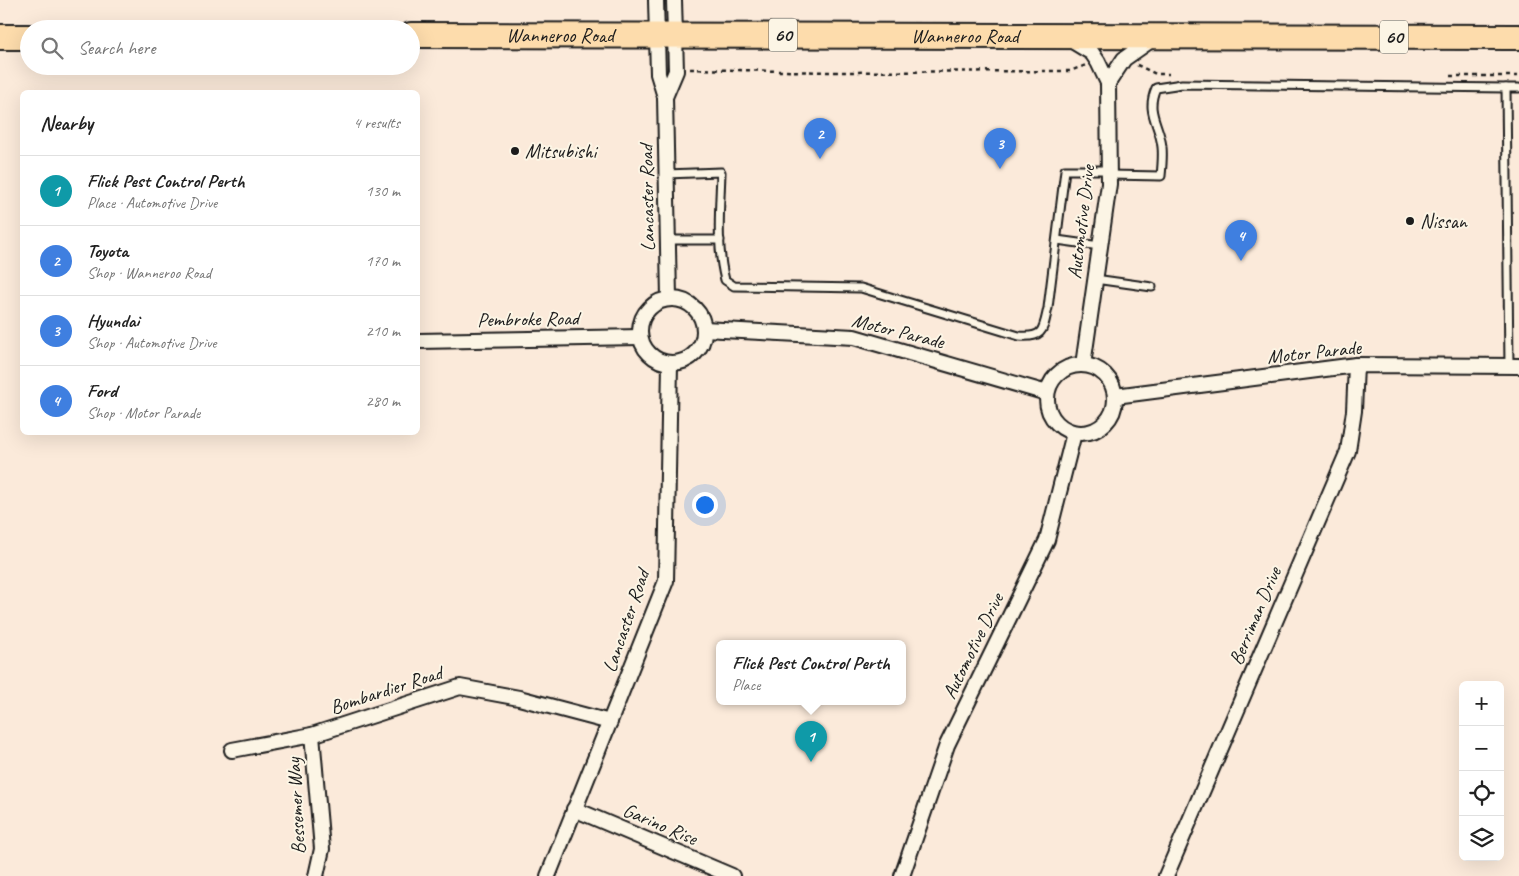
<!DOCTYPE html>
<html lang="en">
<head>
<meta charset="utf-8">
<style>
  body { margin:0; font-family:Caveat,sans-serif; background:#f6f6f6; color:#222 }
  .controls { position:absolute; right:15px; bottom:15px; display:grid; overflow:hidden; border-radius:8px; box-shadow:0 5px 20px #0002 }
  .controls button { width:45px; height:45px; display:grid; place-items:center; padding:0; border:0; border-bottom:1px solid #e0e0e0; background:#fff; color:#222; font:25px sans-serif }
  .you { position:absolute; left:704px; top:504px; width:18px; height:18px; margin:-12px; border:4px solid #fff; border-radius:50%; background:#1a73e8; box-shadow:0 0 0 8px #1a73e833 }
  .badge { display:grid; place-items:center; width:32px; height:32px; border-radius:50%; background:#1c1c1c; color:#fff; font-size:16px; font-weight:700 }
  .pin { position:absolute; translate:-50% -41px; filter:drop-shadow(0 1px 2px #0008) }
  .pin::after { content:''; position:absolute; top:26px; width:18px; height:15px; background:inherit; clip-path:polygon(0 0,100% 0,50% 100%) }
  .popup { position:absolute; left:716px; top:640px; width:190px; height:65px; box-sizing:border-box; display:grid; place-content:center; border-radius:8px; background:#fff; filter:drop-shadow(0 1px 4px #0005); font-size:16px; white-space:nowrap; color:#767676 }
  .popup b { font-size:19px; color:#222 }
  .popup::after { content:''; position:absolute; left:50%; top:100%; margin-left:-10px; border:10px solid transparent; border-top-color:#fff }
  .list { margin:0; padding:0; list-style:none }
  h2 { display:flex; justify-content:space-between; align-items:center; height:65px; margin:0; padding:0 20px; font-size:21px }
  h2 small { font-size:16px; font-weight:400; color:#767676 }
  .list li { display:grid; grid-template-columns:32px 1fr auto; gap:15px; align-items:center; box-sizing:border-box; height:70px; padding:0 20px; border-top:1px solid #e0e0e0 }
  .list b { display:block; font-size:19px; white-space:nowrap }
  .list p { margin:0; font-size:16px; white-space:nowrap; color:#767676 }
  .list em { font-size:16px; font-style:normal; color:#767676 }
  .icon { flex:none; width:28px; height:28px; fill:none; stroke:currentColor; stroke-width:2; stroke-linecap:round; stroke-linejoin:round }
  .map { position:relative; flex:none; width:1519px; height:876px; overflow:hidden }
  .search { position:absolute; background:#fff; box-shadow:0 5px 20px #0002; left:20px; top:20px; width:400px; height:55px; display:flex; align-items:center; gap:12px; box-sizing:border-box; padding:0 18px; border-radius:28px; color:#767676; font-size:19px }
  .panel { position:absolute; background:#fff; box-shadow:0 5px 20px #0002; left:20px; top:90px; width:400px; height:345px; border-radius:8px }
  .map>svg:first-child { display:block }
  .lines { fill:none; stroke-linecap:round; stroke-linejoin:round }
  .service-casing { stroke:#1c1c1c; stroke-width:11 }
  .minor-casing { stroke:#1c1c1c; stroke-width:18 }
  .trunk-casing { stroke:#1c1c1c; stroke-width:28 }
  .path { stroke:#1c1c1c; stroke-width:2.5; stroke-dasharray:4 4; stroke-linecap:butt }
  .service { stroke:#fcf5e5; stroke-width:7 }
  .minor { stroke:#fcf5e5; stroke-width:14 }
  .trunk { stroke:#fddcac; stroke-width:24 }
  .poi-dot { fill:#1c1c1c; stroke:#fcf5e5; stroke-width:2 }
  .labels { text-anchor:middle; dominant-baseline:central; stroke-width:4; stroke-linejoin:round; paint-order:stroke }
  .shield { fill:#fcf5e5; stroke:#5f5d58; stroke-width:1 }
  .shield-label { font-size:19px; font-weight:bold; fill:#1c1c1c }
  .street-label { font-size:20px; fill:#1c1c1c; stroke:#fcf5e5 }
  .poi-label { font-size:20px; fill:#1c1c1c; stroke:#fcf5e5; text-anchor:start }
</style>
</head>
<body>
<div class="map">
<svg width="1519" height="876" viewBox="0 0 1519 876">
  <rect width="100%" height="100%" fill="#fbeada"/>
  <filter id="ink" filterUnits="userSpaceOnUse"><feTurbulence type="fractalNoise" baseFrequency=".02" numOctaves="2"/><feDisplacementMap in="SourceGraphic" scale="10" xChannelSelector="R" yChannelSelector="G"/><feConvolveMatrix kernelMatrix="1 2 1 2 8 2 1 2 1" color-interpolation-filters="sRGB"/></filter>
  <g filter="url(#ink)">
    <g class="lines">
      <defs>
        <g id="service">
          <path d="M 666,174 L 721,172 C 720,207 716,245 725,280 L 734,286 L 861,288 L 1019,336 C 1044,338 1043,330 1048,308 L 1065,170 L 1109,170"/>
          <path d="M 1109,175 L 1161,176 C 1162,166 1163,156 1162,147 C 1160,124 1145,113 1156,88 L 1182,84 L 1506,88"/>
          <polyline points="668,240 720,240"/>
          <polyline points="1057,240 1100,246"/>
          <polyline points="1095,279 1152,287"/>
          <polyline points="1509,366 1506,88 1519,88"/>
        </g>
        <g id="minor">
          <polyline points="656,0 658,74 665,97 669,298"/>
          <polyline points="1069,39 1092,53 1098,62 1108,83 1109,184 1083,365"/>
          <polyline points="1108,83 1124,59 1154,38"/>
          <polyline points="665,97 676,71 674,0"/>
          <circle cx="672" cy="331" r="32"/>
          <polyline points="704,329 854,337 1047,393"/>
          <polyline points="418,341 640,337"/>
          <circle cx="1081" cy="399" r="34"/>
          <polyline points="1115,396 1356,365 1519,366"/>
          <polyline points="312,735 322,849 316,876"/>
          <polyline points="232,750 312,735 460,687 519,698 610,722"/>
          <polyline points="574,809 732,876"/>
          <polyline points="548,876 666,581 670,364"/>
          <polyline points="902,876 947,745 1047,540 1074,433"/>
          <polyline points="1166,876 1348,451 1354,411 1356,365"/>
        </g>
        <g id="trunk">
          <path id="s1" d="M 411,35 C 781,34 1150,37 1519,37"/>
          <polyline points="0,37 29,37"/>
        </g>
      </defs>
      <!-- service casing -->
      <use href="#service" class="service-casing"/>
      <!-- minor casing -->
      <use href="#minor" class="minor-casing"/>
      <!-- trunk casing -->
      <use href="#trunk" class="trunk-casing"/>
      <!-- path -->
      <g class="path">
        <polyline points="1137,65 1156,74 1169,74"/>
        <polyline points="690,69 828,72 1070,71 1086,65"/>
        <polyline points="1450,76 1519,76"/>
      </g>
      <!-- service -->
      <use href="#service" class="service"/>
      <!-- minor -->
      <use href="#minor" class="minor"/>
      <!-- trunk -->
      <use href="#trunk" class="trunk"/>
    </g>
  </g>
  <!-- markers -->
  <g class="poi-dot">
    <circle cx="515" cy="151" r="5"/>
    <circle cx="1410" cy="221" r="5"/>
  </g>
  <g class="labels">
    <!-- shield labels -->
    <g class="shield">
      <rect x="769" y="18.5" width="28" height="33" rx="4"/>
      <rect x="1380" y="20.5" width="28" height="33" rx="4"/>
    </g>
    <g class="shield-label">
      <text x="783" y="35">60</text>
      <text x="1394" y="37">60</text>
    </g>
    <!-- street labels -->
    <g class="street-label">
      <text stroke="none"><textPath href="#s1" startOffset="149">Wanneroo Road</textPath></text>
      <text stroke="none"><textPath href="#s1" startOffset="554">Wanneroo Road</textPath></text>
      <text transform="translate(647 198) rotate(-91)">Lancaster Road</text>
      <text transform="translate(1081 222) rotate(-83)">Automotive Drive</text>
      <text transform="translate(528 319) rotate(-1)">Pembroke Road</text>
      <text transform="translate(898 331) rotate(14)">Motor Parade</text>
      <text transform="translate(1314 352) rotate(-6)">Motor Parade</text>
      <text transform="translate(1255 616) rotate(-67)">Berriman Drive</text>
      <text transform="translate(626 621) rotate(-71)">Lancaster Road</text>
      <text transform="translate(973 646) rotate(-64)">Automotive Drive</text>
      <text transform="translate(386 690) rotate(-18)">Bombardier Road</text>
      <text transform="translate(296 806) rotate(-93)">Bessemer Way</text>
      <text transform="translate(660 824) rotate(23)">Garino Rise</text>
    </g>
    <!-- poi labels -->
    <g class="poi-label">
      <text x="525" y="151">Mitsubishi</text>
      <text x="1420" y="221">Nissan</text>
    </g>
  </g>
</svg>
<div class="controls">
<button>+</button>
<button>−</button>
<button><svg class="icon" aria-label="locate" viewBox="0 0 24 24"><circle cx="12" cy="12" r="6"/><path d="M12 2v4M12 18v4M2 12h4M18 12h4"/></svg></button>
<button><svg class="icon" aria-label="layers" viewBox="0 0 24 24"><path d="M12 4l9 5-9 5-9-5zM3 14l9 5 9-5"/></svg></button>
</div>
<div class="you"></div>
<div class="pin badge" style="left:811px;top:762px;background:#0f9aa8">1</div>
<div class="popup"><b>Flick Pest Control Perth</b>Place</div>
<div class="pin badge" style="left:820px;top:159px;background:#3f7fe0">2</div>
<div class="pin badge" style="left:1000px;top:169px;background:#3f7fe0">3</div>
<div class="pin badge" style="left:1241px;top:261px;background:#3f7fe0">4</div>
<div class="search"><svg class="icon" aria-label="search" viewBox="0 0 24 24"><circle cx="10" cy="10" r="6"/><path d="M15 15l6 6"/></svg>Search here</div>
<section class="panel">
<h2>Nearby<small>4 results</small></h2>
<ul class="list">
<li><span class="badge" style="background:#0f9aa8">1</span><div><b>Flick Pest Control Perth</b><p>Place · Automotive Drive</p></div><em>130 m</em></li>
<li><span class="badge" style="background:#3f7fe0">2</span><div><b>Toyota</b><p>Shop · Wanneroo Road</p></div><em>170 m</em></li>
<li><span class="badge" style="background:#3f7fe0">3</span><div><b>Hyundai</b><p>Shop · Automotive Drive</p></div><em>210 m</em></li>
<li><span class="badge" style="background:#3f7fe0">4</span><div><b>Ford</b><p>Shop · Motor Parade</p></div><em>280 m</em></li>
</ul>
</section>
</div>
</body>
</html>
